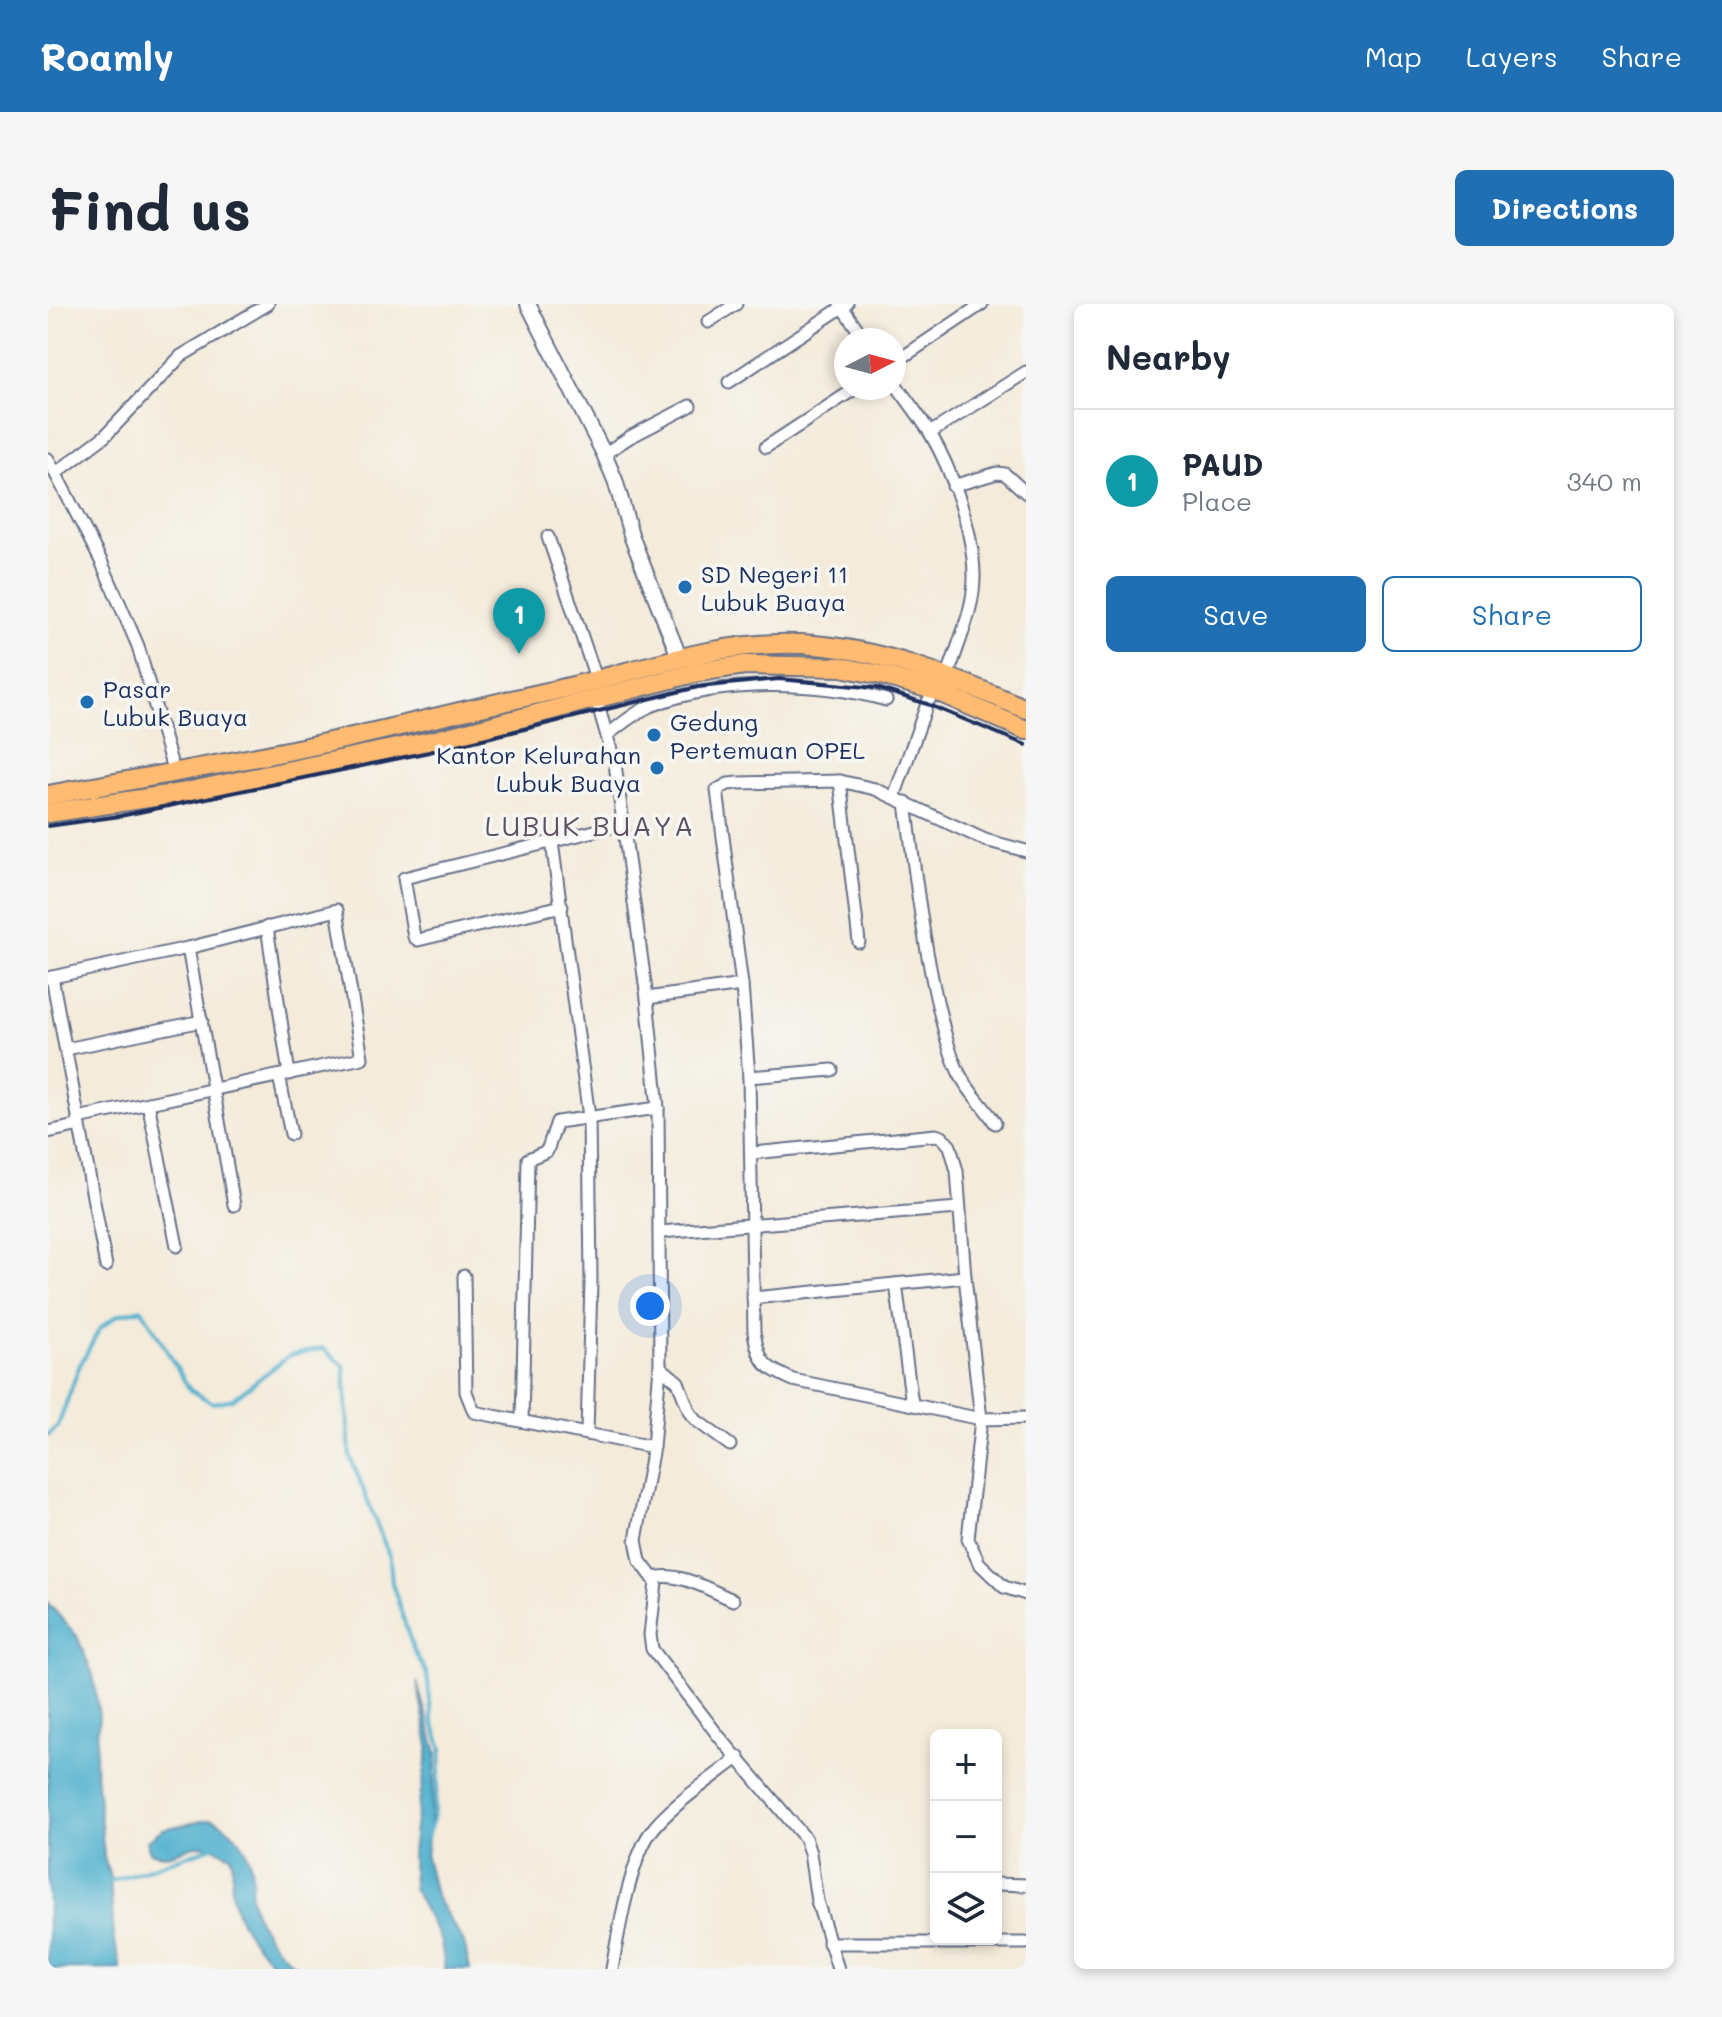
<!DOCTYPE html>
<html lang="en">
<head>
<meta charset="utf-8">
<style>
  body { margin:0; font-family:Mali,sans-serif; background:#f6f6f7; color:#1f2937 }
  .controls { position:absolute; right:24px; bottom:24px; display:grid; overflow:hidden; border-radius:12px; box-shadow:0 4px 12px #0003 }
  .controls button { width:72px; height:72px; display:grid; place-items:center; padding:0; border:0; border-bottom:2px solid #e0e1e3; background:#fff; color:#1f2937; font:40px sans-serif }
  .compass { position:absolute; left:786px; top:24px; width:72px; height:72px; border-radius:50%; background:#fff; box-shadow:0 4px 12px #0003; rotate:84deg }
  .you { position:absolute; left:602px; top:1002px; width:28px; height:28px; margin:-20px; border:6px solid #fff; border-radius:50%; background:#1a73e8; box-shadow:0 0 0 12px #1a73e833 }
  .badge { display:grid; place-items:center; width:52px; height:52px; border-radius:50%; background:#1f6fb2; color:#fff; font-size:26px; font-weight:700 }
  .pin { position:absolute; translate:-50% -66px; filter:drop-shadow(0 2px 4px #0008) }
  .pin::after { content:''; position:absolute; top:42px; width:28px; height:24px; background:inherit; clip-path:polygon(0 0,100% 0,50% 100%) }
  .list { margin:0; padding:0; list-style:none }
  h2 { display:flex; justify-content:space-between; align-items:center; height:104px; margin:0; padding:0 32px; font-size:34px }
  h2 small { font-size:26px; font-weight:400; color:#747a83 }
  .list li { display:grid; grid-template-columns:52px 1fr auto; gap:24px; align-items:center; box-sizing:border-box; height:144px; padding:0 32px; border-top:2px solid #e0e1e3 }
  .list b { display:block; font-size:30px; white-space:nowrap }
  .list p { margin:0; font-size:26px; white-space:nowrap; color:#747a83 }
  .list em { font-size:26px; font-style:normal; color:#747a83 }
  .actions { display:flex; gap:16px; padding:24px 32px }
  .actions a { flex:1; padding:18px 0; border:2px solid #1f6fb2; border-radius:12px; text-align:center; font-size:28px; color:#1f6fb2 }
  .actions .main { background:#1f6fb2; color:#fff }
  .icon { flex:none; width:44px; height:44px; fill:none; stroke:currentColor; stroke-width:2; stroke-linecap:round; stroke-linejoin:round }
  .map { position:relative; flex:none; width:978px; height:1665px; overflow:hidden; border-radius:12px }
  header { display:flex; align-items:center; gap:48px; box-sizing:border-box; height:112px; padding:0 40px; background:#1f6fb2; color:#fff }
  header strong { font-size:38px }
  nav { display:flex; gap:44px; margin-inline-start:auto; font-size:28px }
  .intro { display:flex; align-items:center; justify-content:space-between; box-sizing:border-box; height:192px; padding:0 48px }
  h1 { margin:0; font-size:56px }
  .button { padding:20px 36px; border-radius:12px; background:#1f6fb2; color:#fff; font-size:28px; font-weight:700 }
  main { display:flex; gap:48px; padding:0 48px }
  aside { flex:1; background:#fff; border-radius:12px; box-shadow:0 4px 12px #0003 }
  .map>svg:first-child { display:block }
  .water { fill:#4fb0ce; stroke:#357096; stroke-width:2 }
  .lines { fill:none; stroke-linecap:round; stroke-linejoin:round }
  .stream { stroke:#4fb0ce; stroke-width:4 }
  .minor-casing { stroke:#677189; stroke-width:15 }
  .tertiary-casing { stroke:#677189; stroke-width:18 }
  .trunk-casing { stroke:#677189; stroke-width:22 }
  .minor { stroke:#fff; stroke-width:11 }
  .tertiary { stroke:#fff; stroke-width:14 }
  .trunk { stroke:#ffbb71; stroke-width:18 }
  .rail { stroke:#1b2f5e; stroke-width:4 }
  .poi-dot { fill:#1f6fb2; stroke:#f6f6f2; stroke-width:3 }
  .labels { text-anchor:middle; dominant-baseline:central; stroke-width:7; stroke-linejoin:round; paint-order:stroke }
  .poi-label { font-size:24px; fill:#1b2f5e; stroke:#f6f6f2; text-anchor:start }
  .quarter-label { font-size:28px; letter-spacing:2px; fill:#5f5164; stroke:#f6f6f2 }
</style>
</head>
<body>
<header>
<strong>Roamly</strong>
<nav><a>Map</a><a>Layers</a><a>Share</a></nav>
</header>
<div class="intro"><h1>Find us</h1><a class="button">Directions</a></div>
<main>
<div class="map">
<svg width="978" height="1665" viewBox="0 0 978 1665">
  <rect width="100%" height="100%" fill="#f6f6f2"/>
  <filter id="ink" filterUnits="userSpaceOnUse"><feTurbulence type="fractalNoise" baseFrequency=".0125" numOctaves="2"/><feDisplacementMap in="SourceGraphic" scale="16" xChannelSelector="R" yChannelSelector="G"/><feConvolveMatrix kernelMatrix="1 2 1 2 8 2 1 2 1" color-interpolation-filters="sRGB"/></filter>
  <filter id="wash" filterUnits="userSpaceOnUse"><feTurbulence type="fractalNoise" baseFrequency=".006" numOctaves="4" result="noise"/><feDisplacementMap in="SourceGraphic" scale="32" xChannelSelector="R" yChannelSelector="G"/><feGaussianBlur stdDeviation="1.8" result="paint"/><feColorMatrix in="noise" values="0 0 0 0 0 0 0 0 0 0 0 0 0 0 0 0 0 1.4 0 .05"/><feComposite in="paint" operator="in"/></filter>
  <g filter="url(#wash)">
    <rect width="100%" height="100%" fill="#f4ebda"/>
    <!-- water -->
    <g class="water">
      <polygon points="0,1299 29,1332 45,1371 51,1412 47,1457 56,1552 62,1574 66,1633 73,1665 0,1665"/>
      <polygon points="369,1378 389,1449 378,1553 387,1591 416,1639 422,1665 397,1665 393,1637 365,1584 364,1549 367,1523 381,1442"/>
      <path d="M 164,1515 C 188,1526 204,1546 204,1574 C 205,1580 202,1587 203,1593 C 207,1621 230,1648 252,1665 L 230,1665 C 209,1643 188,1621 184,1589 C 182,1576 187,1564 183,1551 C 174,1548 161,1541 152,1541 C 133,1544 122,1556 102,1548 L 98,1537 L 115,1525 Z"/>
    </g>
    <g class="lines">
      <!-- stream -->
      <g class="stream">
        <polyline points="0,1131 10,1122 31,1063 52,1024 70,1011 94,1005 142,1086 165,1099 185,1095 242,1051 275,1044 296,1062 302,1152 342,1254 344,1279 365,1345 379,1370 384,1415 394,1445 385,1515 379,1533"/>
        <polyline points="60,1578 165,1543"/>
      </g>
    </g>
  </g>
  <g filter="url(#ink)">
    <g class="lines">
      <defs>
        <g id="minor">
          <polyline points="792,0 817,36"/>
          <polyline points="660,18 688,0"/>
          <polyline points="846,59 934,0"/>
          <polyline points="681,78 799,0"/>
          <path d="M 846,78 C 858,95 871,111 882,129 C 904,166 925,226 926,270 C 927,304 910,339 900,371"/>
          <polyline points="882,129 978,68"/>
          <polyline points="718,143 808,84"/>
          <polyline points="556,150 582,133 642,102"/>
          <polyline points="0,155 53,257 90,342 126,469"/>
          <polyline points="8,169 57,132 133,52 220,0"/>
          <polyline points="905,182 949,169 957,170 978,189"/>
          <polyline points="500,233 549,377"/>
          <polyline points="548,394 567,460 599,694 610,804 612,1063 605,1143 588,1236 592,1257 608,1278 602,1331 604,1345 669,1430 757,1534 762,1549 769,1597 790,1665"/>
          <path d="M 559,431 C 573,421 588,407 605,401 C 675,375 768,377 838,396"/>
          <polyline points="792,477 811,638"/>
          <polyline points="846,493 879,400 886,386"/>
          <path d="M 858,498 C 866,564 874,629 888,693 C 894,718 900,746 911,769 C 920,788 936,801 947,819"/>
          <polyline points="504,538 541,813 543,977 539,1130"/>
          <path d="M 978,547 L 937,536 L 827,485 L 792,477 L 690,479 L 680,480 L 669,486 L 694,681 L 701,773 L 706,1028 C 711,1060 717,1063 745,1076 L 933,1115 L 978,1114"/>
          <polyline points="514,602 370,636 366,633 356,574 575,520"/>
          <polyline points="219,623 241,770"/>
          <polyline points="140,644 186,901"/>
          <polyline points="4,673 58,962"/>
          <polyline points="0,674 140,644 289,606 314,754 30,814"/>
          <polyline points="599,694 694,681"/>
          <polyline points="18,745 154,717"/>
          <polyline points="231,772 243,830"/>
          <polyline points="701,773 784,766"/>
          <polyline points="100,799 129,942"/>
          <polyline points="0,828 32,821"/>
          <polyline points="705,849 888,831 894,833 902,842 909,867 917,973 933,1115 920,1235 931,1259 956,1283 978,1290"/>
          <polyline points="612,928 910,904"/>
          <polyline points="416,972 418,1088 426,1108 605,1143"/>
          <polyline points="848,980 864,1100"/>
          <polyline points="705,994 917,973"/>
          <polyline points="612,1063 630,1078 642,1109 649,1117 682,1141"/>
          <polyline points="474,1117 480,855 499,847 509,818 610,804"/>
          <path d="M 605,1274 C 632,1267 661,1286 685,1296"/>
          <polyline points="948,1580 978,1581"/>
          <polyline points="781,1639 978,1639"/>
          <path d="M 564,1665 C 570,1630 582,1558 602,1529 C 620,1503 665,1474 691,1453"/>
        </g>
        <polyline id="tertiary" points="480,0 556,150 567,176 584,234 632,355"/>
        <g id="trunk">
          <path d="M 0,491 C 89,475 179,460 268,441 C 347,424 425,404 504,387 C 585,369 668,336 753,340 C 833,344 906,374 978,405"/>
          <polyline points="0,509 133,489 392,435 650,368 697,361 793,363 833,371 886,386 978,426"/>
        </g>
      </defs>
      <!-- minor casing -->
      <use href="#minor" class="minor-casing"/>
      <!-- tertiary casing -->
      <use href="#tertiary" class="tertiary-casing"/>
      <!-- trunk casing -->
      <use href="#trunk" class="trunk-casing"/>
      <!-- minor -->
      <use href="#minor" class="minor"/>
      <!-- tertiary -->
      <use href="#tertiary" class="tertiary"/>
      <!-- trunk -->
      <use href="#trunk" class="trunk"/>
      <!-- rail -->
      <polyline class="rail" points="0,522 72,512 381,448 650,383 731,375 829,384 879,400 978,441"/>
    </g>
  </g>
  <!-- markers -->
  <g class="poi-dot">
    <circle cx="637" cy="283" r="8"/>
    <circle cx="39" cy="398" r="8"/>
    <circle cx="606" cy="431" r="8"/>
    <circle cx="609" cy="464" r="8"/>
  </g>
  <g class="labels">
    <!-- poi labels -->
    <g class="poi-label">
      <text x="653" y="269">SD Negeri 11<tspan x="653" dy="28">Lubuk Buaya</tspan></text>
      <text x="55" y="384">Pasar<tspan x="55" dy="28">Lubuk Buaya</tspan></text>
      <text x="622" y="417">Gedung<tspan x="622" dy="28">Pertemuan OPEL</tspan></text>
      <text x="593" y="450" text-anchor="end">Kantor Kelurahan<tspan x="593" dy="28">Lubuk Buaya</tspan></text>
    </g>
    <!-- quarter labels -->
    <g class="quarter-label">
      <text x="542" y="521">LUBUK BUAYA</text>
    </g>
  </g>
</svg>
<div class="controls">
<button>+</button>
<button>−</button>
<button><svg class="icon" aria-label="layers" viewBox="0 0 24 24"><path d="M12 4l9 5-9 5-9-5zM3 14l9 5 9-5"/></svg></button>
</div>
<svg class="compass" viewBox="-18 -18 36 36"><path d="M0-13l5 13h-10z" fill="#e53935"/><path d="M0 13l5-13h-10z" fill="#747a83"/></svg>
<div class="you"></div>
<div class="pin badge" style="left:471px;top:350px;background:#0f9aa8">1</div>
</div>
<aside>
<h2>Nearby<small></small></h2>
<ul class="list">
<li><span class="badge" style="background:#0f9aa8">1</span><div><b>PAUD</b><p>Place</p></div><em>340 m</em></li>
</ul>
<div class="actions"><a class="main">Save</a><a>Share</a></div>
</aside>
</main>
</body>
</html>
